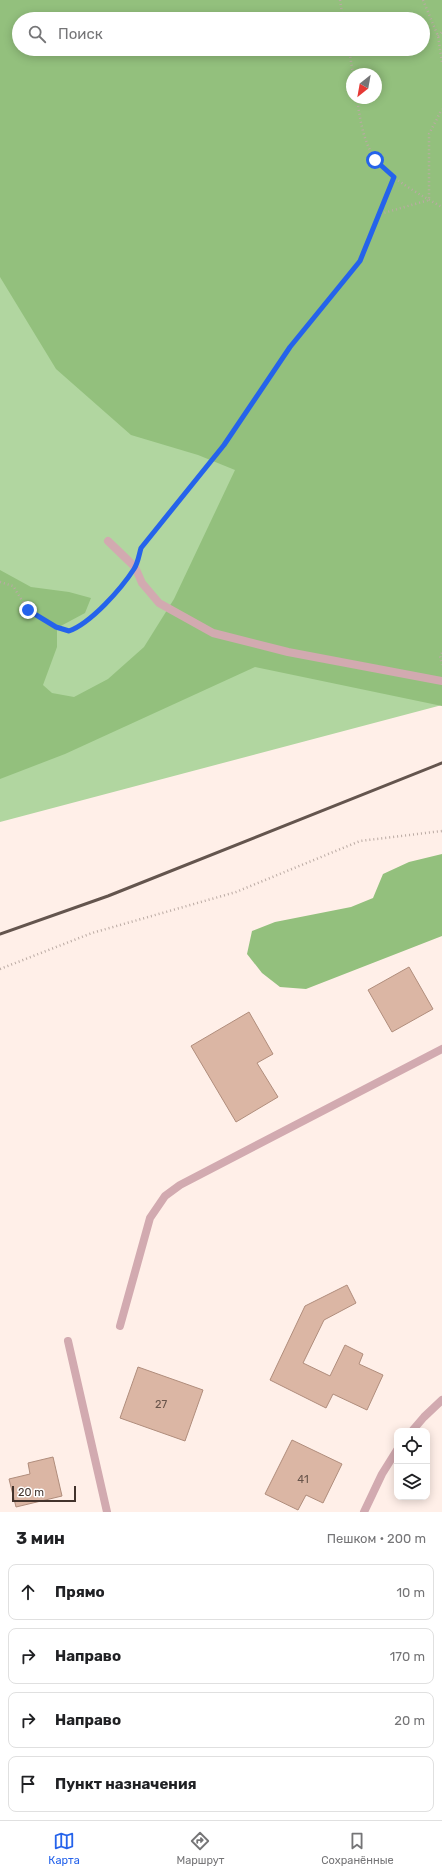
<!DOCTYPE html>
<html lang="ru">
<head>
<meta charset="utf-8">
<style>
  body { margin:0; font-family:Rubik,sans-serif; background:#f6f6f6; color:#202124 }
  .controls { position:absolute; right:12px; bottom:12px; display:grid; overflow:hidden; border-radius:8px; box-shadow:0 2px 10px #0003 }
  .controls button { width:36px; height:36px; display:grid; place-items:center; padding:0; border:0; border-bottom:1px solid #e0e0e0; background:#fff; color:#202124; font:20px sans-serif }
  .compass { position:absolute; left:346px; top:68px; width:36px; height:36px; border-radius:50%; background:#fff; box-shadow:0 2px 10px #0003; rotate:211deg }
  .scale { position:absolute; left:12px; bottom:10px; width:64px; box-sizing:border-box; padding-left:4px; border:2px solid #42332c; border-top:0; font-size:11px; line-height:14px; white-space:nowrap; color:#42332c; -webkit-text-stroke:3px #fff; paint-order:stroke }
  .stop { position:absolute; width:12px; height:12px; margin:-9px; border:3px solid #2563eb; border-radius:50%; background:#fff }
  .stop.end { background:#2563eb; border-color:#fff; box-shadow:0 1px 4px #0008 }
  .list { margin:0; padding:0; list-style:none }
  h2 { display:flex; justify-content:space-between; align-items:center; height:52px; margin:0; padding:0 16px; font-size:17px }
  h2 small { font-size:13px; font-weight:400; color:#757577 }
  .list li { display:grid; grid-template-columns:26px 1fr auto; gap:12px; align-items:center; box-sizing:border-box; height:56px; margin:0 8px 8px; padding:0 8px; border:1px solid #e0e0e0; border-radius:8px }
  .list b { display:block; font-size:15px; white-space:nowrap }
  .list em { font-size:13px; font-style:normal; color:#757577 }
  .icon { flex:none; width:22px; height:22px; fill:none; stroke:currentColor; stroke-width:2; stroke-linecap:round; stroke-linejoin:round }
  .map { position:relative; flex:none; width:442px; height:1512px; overflow:hidden }
  .search { position:absolute; background:#fff; box-shadow:0 2px 10px #0003; left:12px; right:12px; top:12px; height:44px; display:flex; align-items:center; gap:10px; box-sizing:border-box; padding:0 14px; border-radius:22px; color:#757577; font-size:15px }
  .sheet { height:308px; background:#fff }
  nav { display:flex; justify-content:space-around; align-items:center; box-sizing:border-box; height:56px; border-top:1px solid #e0e0e0; background:#fff; font-size:11px; color:#757577 }
  nav a { display:grid; justify-items:center; gap:2px }
  nav .on { color:#2563eb }
  .map>svg:first-child { display:block }
  .green { fill:#b1d6a0; fill-rule:evenodd }
  .forest { fill:#93c07d; fill-rule:evenodd }
  .building { fill:#dbb6a4; stroke:#b08d7c }
  .lines { fill:none; stroke-linecap:round; stroke-linejoin:round }
  .path { stroke:#baaaa3; stroke-width:2.5; stroke-dasharray:1 3; stroke-linecap:butt }
  .lane { stroke:#d2aab0; stroke-width:8 }
  .rail { stroke:#64554e; stroke-width:3 }
  .route { stroke:#2563eb; stroke-width:5 }
  .labels { text-anchor:middle; dominant-baseline:central; stroke-width:3.5; stroke-linejoin:round; paint-order:stroke }
  .number-label { font-size:11px; fill:#68544a }
</style>
</head>
<body>
<div class="map">
<svg width="442" height="1512" viewBox="0 0 442 1512">
  <rect width="100%" height="100%" fill="#ffefe8"/>
  <!-- green -->
  <path class="green" d="M 0,0 L 442,0 L 442,705 L 0,822 ZM 19,19 L 423,19 L 423,49 L 19,49 ZM 352,74 L 376,74 L 376,98 L 352,98 Z"/>
  <!-- forest -->
  <g class="forest">
    <path d="M 0,0 L 442,0 L 442,706 L 255,667 L 65,754 L 0,779 L 0,570 L 31,587 L 69,592 L 91,598 L 85,613 L 57,628 L 57,647 L 43,685 L 52,693 L 74,697 L 108,679 L 144,647 L 174,599 L 235,470 L 198,455 L 131,435 L 56,369 L 0,277 ZM 19,19 L 423,19 L 423,49 L 19,49 ZM 352,74 L 376,74 L 376,98 L 352,98 Z"/>
    <polygon points="442,854 442,936 306,989 280,987 262,973 247,954 252,931 275,922 351,907 373,898 383,874 409,862"/>
  </g>
  <!-- building -->
  <g class="building">
    <polygon points="409,967 433,1009 392,1032 368,990"/>
    <polygon points="249,1012 273,1054 257,1063 278,1097 236,1122 191,1046"/>
    <polygon points="347,1285 356,1303 324,1320 303,1363 330,1376 345,1345 363,1354 359,1364 383,1375 367,1410 333,1394 326,1408 270,1380 305,1306"/>
    <polygon points="138,1367 203,1390 185,1441 120,1418"/>
    <polygon points="292,1440 342,1464 323,1503 306,1495 298,1510 265,1494"/>
    <polygon points="53,1457 62,1496 16,1507 9,1479 30,1474 28,1463"/>
  </g>
  <g class="lines">
    <!-- path -->
    <g class="path">
      <polyline points="340,0 343,19"/>
      <polyline points="423,0 438,36 442,62"/>
      <polyline points="438,36 442,32"/>
      <polyline points="349,49 353,74"/>
      <path d="M 357,98 C 360,119 363,141 375,159 C 387,177 424,197 442,207"/>
      <polyline points="380,214 395,177"/>
      <polyline points="140,551 224,445 290,347 360,261 380,214 429,200 429,134 442,109"/>
      <path d="M 0,582 L 13,586 L 28,610 L 56,627 L 69,631 C 91,623 111,598 126,580"/>
      <polyline points="442,653 440,656 442,665"/>
      <polyline points="0,969 92,933 236,892 360,841 442,831"/>
    </g>
    <!-- lane -->
    <g class="lane">
      <polyline points="108,541 135,567 142,583 159,603 213,633 288,652 442,681"/>
      <polyline points="120,1326 150,1218 165,1196 180,1185 442,1049"/>
      <polyline points="68,1341 107,1512"/>
      <polyline points="412,1431 424,1417 442,1400"/>
      <polyline points="364,1512 382,1474 397,1450"/>
    </g>
    <!-- rail -->
    <polyline class="rail" points="0,934 108,896 442,763"/>
  </g>
  <g class="lines">
    <!-- route -->
    <path class="route" d="M 28,610 L 56,627 L 69,631 C 91,623 121,589 134,569 C 138,563 139,555 141,548 L 224,445 L 290,347 L 360,261 L 394,177 L 375,160"/>
  </g>
  <g class="labels">
    <!-- number labels -->
    <g class="number-label">
      <text x="161" y="1404">27</text>
      <text x="303" y="1479">41</text>
    </g>
  </g>
</svg>
<div class="controls">
<button><svg class="icon" aria-label="locate" viewBox="0 0 24 24"><circle cx="12" cy="12" r="6"/><path d="M12 2v4M12 18v4M2 12h4M18 12h4"/></svg></button>
<button><svg class="icon" aria-label="layers" viewBox="0 0 24 24"><path d="M12 4l9 5-9 5-9-5zM3 14l9 5 9-5"/></svg></button>
</div>
<svg class="compass" viewBox="-18 -18 36 36"><path d="M0-13l5 13h-10z" fill="#e53935"/><path d="M0 13l5-13h-10z" fill="#757577"/></svg>
<div class="scale">20 m</div>
<div class="stop" style="left:375px;top:160px"></div>
<div class="stop end" style="left:28px;top:610px"></div>
<div class="search"><svg class="icon" aria-label="search" viewBox="0 0 24 24"><circle cx="10" cy="10" r="6"/><path d="M15 15l6 6"/></svg>Поиск</div>
</div>
<section class="sheet">
<h2>3 мин<small>Пешком · 200 m</small></h2>
<ul class="list">
<li><svg class="icon" aria-label="ahead" viewBox="0 0 24 24"><path d="M12 20V5M6 11l6-6 6 6"/></svg><div><b>Прямо</b></div><em>10 m</em></li>
<li><svg class="icon" aria-label="right" viewBox="0 0 24 24"><path d="M7 20v-9h11M14 6l5 5-5 5"/></svg><div><b>Направо</b></div><em>170 m</em></li>
<li><svg class="icon" aria-label="right" viewBox="0 0 24 24"><path d="M7 20v-9h11M14 6l5 5-5 5"/></svg><div><b>Направо</b></div><em>20 m</em></li>
<li><svg class="icon" aria-label="arrive" viewBox="0 0 24 24"><path d="M6 21V4h12l-3 4 3 4H6"/></svg><div><b>Пункт назначения</b></div></li>
</ul>
</section>
<nav>
<a class="on"><svg class="icon" aria-label="map" viewBox="0 0 24 24"><path d="M3 6l6-2 6 2 6-2v14l-6 2-6-2-6 2zM9 4v14M15 6v14"/></svg>Карта</a>
<a><svg class="icon" aria-label="directions" viewBox="0 0 24 24"><path d="M12 3l9 9-9 9-9-9zM9 14v-3h6M13 9l2 2-2 2"/></svg>Маршрут</a>
<a><svg class="icon" aria-label="saved" viewBox="0 0 24 24"><path d="M7 4h10v16l-5-4-5 4z"/></svg>Сохранённые</a>
</nav>
</body>
</html>
